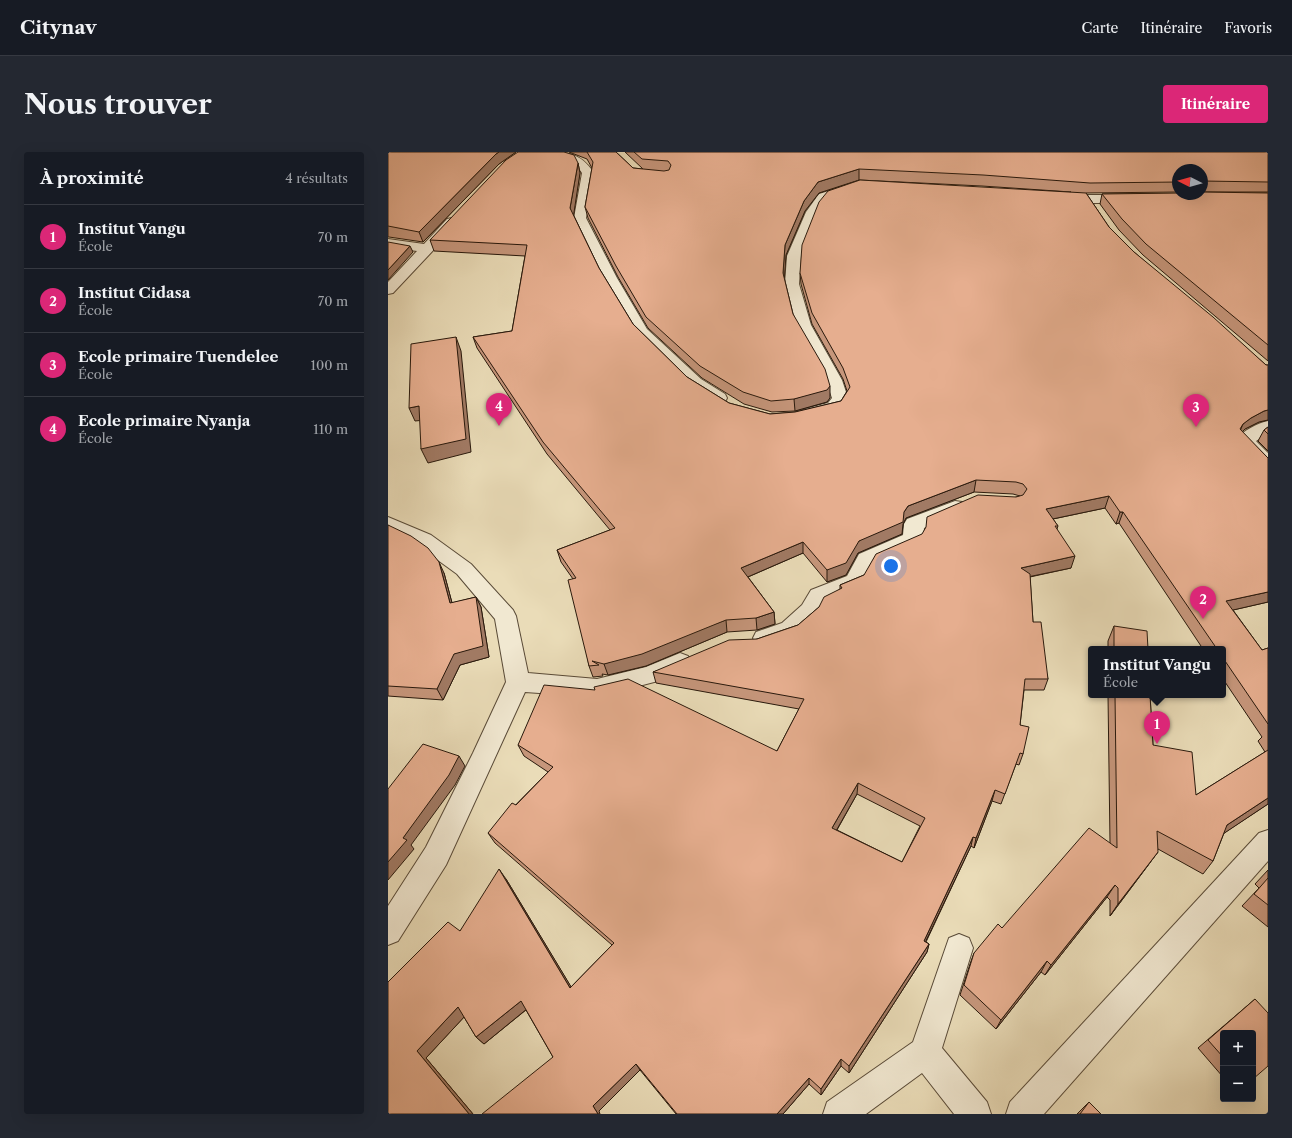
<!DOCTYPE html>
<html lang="fr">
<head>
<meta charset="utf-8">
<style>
  body { margin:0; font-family:"Libre Caslon Text",serif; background:#242831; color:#f1f3f6 }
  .controls { position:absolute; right:12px; bottom:12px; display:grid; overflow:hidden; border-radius:4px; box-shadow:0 4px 16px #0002 }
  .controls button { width:36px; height:36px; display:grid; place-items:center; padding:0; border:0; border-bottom:1px solid #363941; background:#171b24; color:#f1f3f6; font:20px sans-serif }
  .compass { position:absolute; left:784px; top:12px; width:36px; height:36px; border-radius:50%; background:#171b24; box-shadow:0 4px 16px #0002; rotate:276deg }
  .you { position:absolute; left:503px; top:414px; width:14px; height:14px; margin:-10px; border:3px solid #fff; border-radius:50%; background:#1a73e8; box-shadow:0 0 0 6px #1a73e833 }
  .badge { display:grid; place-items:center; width:26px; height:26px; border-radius:50%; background:#db2777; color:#fff; font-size:13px; font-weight:700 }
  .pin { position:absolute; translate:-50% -33px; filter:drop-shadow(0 1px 2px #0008) }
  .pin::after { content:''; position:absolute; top:21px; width:14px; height:12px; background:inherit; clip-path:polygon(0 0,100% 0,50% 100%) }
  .popup { position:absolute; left:700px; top:494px; width:138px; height:52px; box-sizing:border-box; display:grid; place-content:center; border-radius:4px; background:#171b24; filter:drop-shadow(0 1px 3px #0005); font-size:13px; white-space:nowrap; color:#9ea1a6 }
  .popup b { font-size:15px; color:#f1f3f6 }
  .popup::after { content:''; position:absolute; left:50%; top:100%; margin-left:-8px; border:8px solid transparent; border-top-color:#171b24 }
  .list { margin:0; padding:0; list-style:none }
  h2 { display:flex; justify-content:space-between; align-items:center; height:52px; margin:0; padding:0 16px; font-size:17px }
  h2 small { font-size:13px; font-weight:400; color:#9ea1a6 }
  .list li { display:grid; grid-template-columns:26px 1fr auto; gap:12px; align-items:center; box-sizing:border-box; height:64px; padding:0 16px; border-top:1px solid #363941 }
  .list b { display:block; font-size:15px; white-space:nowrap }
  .list p { margin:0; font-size:13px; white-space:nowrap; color:#9ea1a6 }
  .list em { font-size:13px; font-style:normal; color:#9ea1a6 }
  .map { position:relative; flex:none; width:880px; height:962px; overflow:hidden; border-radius:4px }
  header { display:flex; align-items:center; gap:24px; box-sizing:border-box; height:56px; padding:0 20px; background:#171b24; border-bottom:1px solid #363941 }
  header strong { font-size:19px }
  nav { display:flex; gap:22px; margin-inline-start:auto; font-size:14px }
  .intro { display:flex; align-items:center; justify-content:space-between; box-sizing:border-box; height:96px; padding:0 24px }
  h1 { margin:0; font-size:28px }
  .button { padding:10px 18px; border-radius:4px; background:#db2777; color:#fff; font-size:14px; font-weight:700 }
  main { display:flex; gap:24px; padding:0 24px }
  aside { flex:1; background:#171b24; border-radius:4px; box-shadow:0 4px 16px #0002 }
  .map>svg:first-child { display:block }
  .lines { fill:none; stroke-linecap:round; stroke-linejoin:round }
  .minor-casing { stroke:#594a37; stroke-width:2 }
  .minor { fill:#f1e8d1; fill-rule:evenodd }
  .wall { fill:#c6967b; stroke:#29190c; fill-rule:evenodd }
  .shaded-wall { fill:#a17a64; stroke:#29190c }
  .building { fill:#e6ae8f; stroke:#29190c; fill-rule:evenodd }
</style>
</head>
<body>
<header>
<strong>Citynav</strong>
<nav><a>Carte</a><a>Itinéraire</a><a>Favoris</a></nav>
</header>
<div class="intro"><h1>Nous trouver</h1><a class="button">Itinéraire</a></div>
<main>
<aside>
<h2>À proximité<small>4 résultats</small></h2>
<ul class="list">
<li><span class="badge">1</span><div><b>Institut Vangu</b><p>École</p></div><em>70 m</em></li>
<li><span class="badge">2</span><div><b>Institut Cidasa</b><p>École</p></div><em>70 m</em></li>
<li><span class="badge">3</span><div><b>Ecole primaire Tuendelee</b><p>École</p></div><em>100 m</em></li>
<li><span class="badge">4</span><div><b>Ecole primaire Nyanja</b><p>École</p></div><em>110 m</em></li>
</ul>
</aside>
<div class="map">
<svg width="880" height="962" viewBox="0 0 880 962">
  <rect width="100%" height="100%" fill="#eadcb8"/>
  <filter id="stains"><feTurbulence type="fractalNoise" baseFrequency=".005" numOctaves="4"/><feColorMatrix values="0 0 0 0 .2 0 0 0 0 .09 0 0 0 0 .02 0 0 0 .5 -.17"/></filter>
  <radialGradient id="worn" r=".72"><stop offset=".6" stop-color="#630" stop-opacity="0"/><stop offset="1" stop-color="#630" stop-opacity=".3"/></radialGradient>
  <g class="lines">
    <defs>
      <g id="minor">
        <path d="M 155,0 C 179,0 192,0 206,21 L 198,66 L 229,126 L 259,177 L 313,227 L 337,242 L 339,246 L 337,250 L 331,251 L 325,250 L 301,235 L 245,180 L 215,126 L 186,66 L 194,21 C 184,4 172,7 156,3 Z"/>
        <polygon points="457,34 461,35 463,38 461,41 439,48 430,60 413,104 411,132 423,173 454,228 460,246 452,259 422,266 416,265 413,261 416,257 440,251 444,246 438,228 407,173 397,132 399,104 418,60 431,42"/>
        <polygon points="673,41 700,43 742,43 746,44 748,47 746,50 742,51 700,51 669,48 667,45 669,42"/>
        <polygon points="64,66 69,67 70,70 69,73 5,141 0,142 0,130 29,99 0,95 0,87 36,92 59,67"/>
        <path d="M 880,269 L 880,282 L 868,289 L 880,301 L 880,318 L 874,316 L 848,288 C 854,279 870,271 880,269 Z"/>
        <polygon points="567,349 574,350 577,355 574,360 536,376 535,387 532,392 486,412 474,434 438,449 430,465 410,483 376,495 368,492 365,486 368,480 394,471 414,453 423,438 459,424 471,402 515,383 516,372 519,367"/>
        <polygon points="0,365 43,383 83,412 125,458 128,464 140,521 209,527 258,515 292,501 300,504 303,510 300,516 270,529 209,545 137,540 58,713 10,789 0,793 0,754 38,695 85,601 118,530 107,467 69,422 29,393 0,380"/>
        <polygon points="880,678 880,709 656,962 618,962 622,950 871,681"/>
        <polygon points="571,782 581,786 585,796 554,896 599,950 603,962 566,962 534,921 478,962 435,962 439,950 525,890 561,786"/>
      </g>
    </defs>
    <!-- minor casing -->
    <use href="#minor" class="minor-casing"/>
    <!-- minor -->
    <use href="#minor" class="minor"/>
  </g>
  <!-- wall -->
  <g class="wall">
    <polygon points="0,0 128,0 111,12 35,90 1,85 0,85"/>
    <path d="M 181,0 L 228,0 L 245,16 L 255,17 L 237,0 L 880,0 L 880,40 L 814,40 L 814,18 L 790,18 L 790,40 L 698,41 L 721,75 L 746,100 L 878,213 L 880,213 L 880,268 L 871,270 L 857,277 L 854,280 L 880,306 L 880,450 L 845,458 L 874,498 L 880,496 L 880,652 L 836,681 L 825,709 L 815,722 L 770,697 L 761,712 L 722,764 L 722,748 L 719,745 L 657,823 L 653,820 L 608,877 L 572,843 L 582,812 L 586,801 L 614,776 L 722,691 L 720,543 L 762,543 L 765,593 L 808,643 L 877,600 L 870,589 L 874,585 L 835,527 L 835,497 L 815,497 L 731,371 L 728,372 L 717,356 L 665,367 L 670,374 L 669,377 L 683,416 L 642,425 L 645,470 L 660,527 L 656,538 L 636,538 L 632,573 L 635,602 L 631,613 L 628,612 L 613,652 L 604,649 L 586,696 L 583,694 L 538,790 L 541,792 L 539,800 L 461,921 L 453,914 L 433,943 L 421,932 L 395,962 L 288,962 L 252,918 L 211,959 L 165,905 L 138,858 L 96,892 L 88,885 L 76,865 L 38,906 L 85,962 L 0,962 L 72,779 L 118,727 L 183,835 L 224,793 L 107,691 L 100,681 L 160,620 L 136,604 L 130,593 L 389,599 L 411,557 L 268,531 L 265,520 L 369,487 L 410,473 L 452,437 L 452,433 L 476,423 L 628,345 L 632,344 L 625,342 L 586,340 L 518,366 L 515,372 L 514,382 L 470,401 L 458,423 L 439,430 L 415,401 L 360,425 L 386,460 L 387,472 L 369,478 L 339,480 L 258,514 L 220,523 L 214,522 L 215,524 L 205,525 L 201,514 L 185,427 L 173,410 L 169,398 L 222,378 L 159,302 L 89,196 L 85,185 L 124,179 L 137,104 L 46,99 L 42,88 L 190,11 L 192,21 L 185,62 L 211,116 L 245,172 L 299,225 L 341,251 L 382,262 L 407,260 L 453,249 L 459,239 L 455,227 L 424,172 L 413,132 L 412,121 L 683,40 L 594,34 L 471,28 L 431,41 L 417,59 L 398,103 L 396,125 L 405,162 L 442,246 L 439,250 L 407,259 L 384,260 L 356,252 L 314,226 L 260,176 L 230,125 L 200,66 L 197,55 L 204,16 L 199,7 ZM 469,642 L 532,674 L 514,710 L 449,678 Z"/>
    <polygon points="880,41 880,209 755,103 731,78 712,52 714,42"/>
    <polygon points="880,275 880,299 870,289 876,278"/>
    <polygon points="0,373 56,421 64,451 88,445 93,455 101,505 72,513 55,548 0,544"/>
    <polygon points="726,474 760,497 720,497 720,489"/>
    <polygon points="880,718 880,775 854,754 871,736 867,732"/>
    <polygon points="867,847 835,881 835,925 810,896"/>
    <polygon points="701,950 713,962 689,962"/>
  </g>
  <!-- shaded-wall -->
  <g class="shaded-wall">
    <polygon points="111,0 128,0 111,12 35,90 31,80 108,2"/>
    <polygon points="190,11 192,21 185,67 182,56"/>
    <polygon points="471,17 471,28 431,41 417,59 398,103 396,132 395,121 397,93 416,49 430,30"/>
    <polygon points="22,94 25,100 0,128 0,118"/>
    <polygon points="68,185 73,199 83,300 40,311 33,297"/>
    <polygon points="442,234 442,246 439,250 407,259 406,247"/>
    <polygon points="31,254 37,268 27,269 21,256"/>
    <polygon points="880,258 880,268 871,270 857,277 850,284 855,272 863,266 876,259"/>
    <polygon points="588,328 586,340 518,366 515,372 514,382 470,401 458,423 439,430 439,418 471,389 516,360 520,354"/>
    <polygon points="721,344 717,356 655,369 658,357"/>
    <polygon points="732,360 735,360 731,371 728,372"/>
    <polygon points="415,390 415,401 355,427 353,416"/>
    <polygon points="687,404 683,416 630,427 633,416"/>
    <polygon points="51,410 56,421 67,462 62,451"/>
    <polygon points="880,440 880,450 832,461 838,449"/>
    <polygon points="88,445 93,455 101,505 72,513 55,548 49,537"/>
    <polygon points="386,460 387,472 369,478 368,466"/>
    <polygon points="338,468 339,480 258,514 220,523 216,512"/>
    <polygon points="71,604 77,614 67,633 23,693 26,697 0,728 0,710 15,686"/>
    <polygon points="470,631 469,642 444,686 444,676"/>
    <polygon points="607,638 604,649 586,696 588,686"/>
    <polygon points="880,646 880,652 829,686 839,673"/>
    <polygon points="585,685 583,694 534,797 536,789"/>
    <polygon points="770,700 722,764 730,752"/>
    <polygon points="111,717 118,727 188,843 182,836"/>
    <polygon points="727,733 719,745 657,823 663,813"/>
    <polygon points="541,792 539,800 461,921 461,914"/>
    <polygon points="659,809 653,820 608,877 613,868"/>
    <polygon points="133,849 140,856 96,892 88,885"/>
    <polygon points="70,855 78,863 38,906 85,962 81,962 29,899"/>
    <polygon points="453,907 453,914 433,943 433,937"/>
    <polygon points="248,912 252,918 211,959 212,962 210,962 205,954"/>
    <polygon points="421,926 421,932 395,962 389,962"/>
  </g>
  <!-- building -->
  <g class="building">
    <polygon points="0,0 111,0 108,2 31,80 0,74"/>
    <path d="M 130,0 L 176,0 L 186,3 L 190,11 L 182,56 L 211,116 L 245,172 L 299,225 L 341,251 L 382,262 L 407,260 L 453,249 L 462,235 L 455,216 L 424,161 L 412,121 L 414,93 L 431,50 L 440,39 L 472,28 L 698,41 L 721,75 L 746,100 L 825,165 L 878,213 L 880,213 L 880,258 L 876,259 L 863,266 L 855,272 L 852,277 L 879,305 L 880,306 L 880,440 L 838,449 L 874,498 L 880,496 L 880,572 L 835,506 L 835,497 L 829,497 L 735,360 L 732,360 L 721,344 L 658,357 L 670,374 L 667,374 L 687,404 L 633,416 L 642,422 L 645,470 L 653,470 L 660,527 L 637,527 L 632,573 L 641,575 L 635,602 L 632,601 L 617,642 L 607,638 L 588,686 L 585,685 L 536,789 L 541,792 L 461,914 L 453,907 L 433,937 L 421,926 L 389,962 L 289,962 L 248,912 L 205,954 L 210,962 L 94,962 L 165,905 L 133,849 L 88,885 L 70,855 L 29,899 L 81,962 L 0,962 L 0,830 L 60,770 L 72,779 L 111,717 L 182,836 L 226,791 L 100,681 L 124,651 L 128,653 L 165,615 L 130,593 L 156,533 L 207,538 L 206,535 L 240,527 L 389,599 L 416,547 L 265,520 L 341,488 L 369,487 L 410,473 L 431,455 L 436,445 L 454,436 L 452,433 L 476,423 L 488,402 L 534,382 L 538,375 L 539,365 L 590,343 L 628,345 L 635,343 L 639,337 L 635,332 L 628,330 L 588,328 L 520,354 L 516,360 L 515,370 L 471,389 L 458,411 L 439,418 L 415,390 L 353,416 L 386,460 L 368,466 L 338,468 L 254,502 L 216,512 L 204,509 L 211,513 L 201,514 L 180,428 L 188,426 L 169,398 L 227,376 L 155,290 L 85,185 L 124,179 L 139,93 L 42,88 L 118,8 ZM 470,631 L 537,666 L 514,710 L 444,676 Z"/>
    <polygon points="199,0 228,0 245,16 276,19 281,18 283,13 280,9 254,7 246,0 880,0 880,30 814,29 814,18 790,18 790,30 702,31 595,23 471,17 430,30 416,49 397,93 395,121 405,162 437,217 442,234 439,238 406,247 383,249 355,240 312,214 258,165 228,114 197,55 205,10"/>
    <polygon points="814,40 880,41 880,193 758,92 734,67 714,42 790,41 790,42 814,42"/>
    <polygon points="0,90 22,94 0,118"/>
    <polygon points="68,185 78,287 33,297 31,254 21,256 23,192"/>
    <polygon points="880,275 880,282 876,278"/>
    <polygon points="0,373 23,384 40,396 51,410 62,451 88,445 95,494 66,502 49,537 0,534"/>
    <polygon points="726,474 759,479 760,497 726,497"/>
    <polygon points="727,543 762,543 765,593 804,600 808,643 880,598 880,646 839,673 825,709 769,679 770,700 730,752 730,736 727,733 663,813 659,809 613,868 576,833 586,801 610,772 614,776 701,676 729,696"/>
    <polygon points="35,592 71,604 61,623 15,686 19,688 0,710 0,637"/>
    <polygon points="880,726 880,753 866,742"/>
    <polygon points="867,847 880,861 880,914 865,927 865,881 835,881 835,905 820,888"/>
    <polygon points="701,950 713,962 692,962"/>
  </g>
  <rect width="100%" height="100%" filter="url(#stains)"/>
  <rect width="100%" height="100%" fill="url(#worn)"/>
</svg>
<div class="controls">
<button>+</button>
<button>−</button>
</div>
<svg class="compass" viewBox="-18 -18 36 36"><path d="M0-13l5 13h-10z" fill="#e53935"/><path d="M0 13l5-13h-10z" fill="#9ea1a6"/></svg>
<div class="you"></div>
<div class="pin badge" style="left:769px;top:592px">1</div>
<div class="popup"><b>Institut Vangu</b>École</div>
<div class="pin badge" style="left:815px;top:467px">2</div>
<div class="pin badge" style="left:808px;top:275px">3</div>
<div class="pin badge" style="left:111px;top:274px">4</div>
</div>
</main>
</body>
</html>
